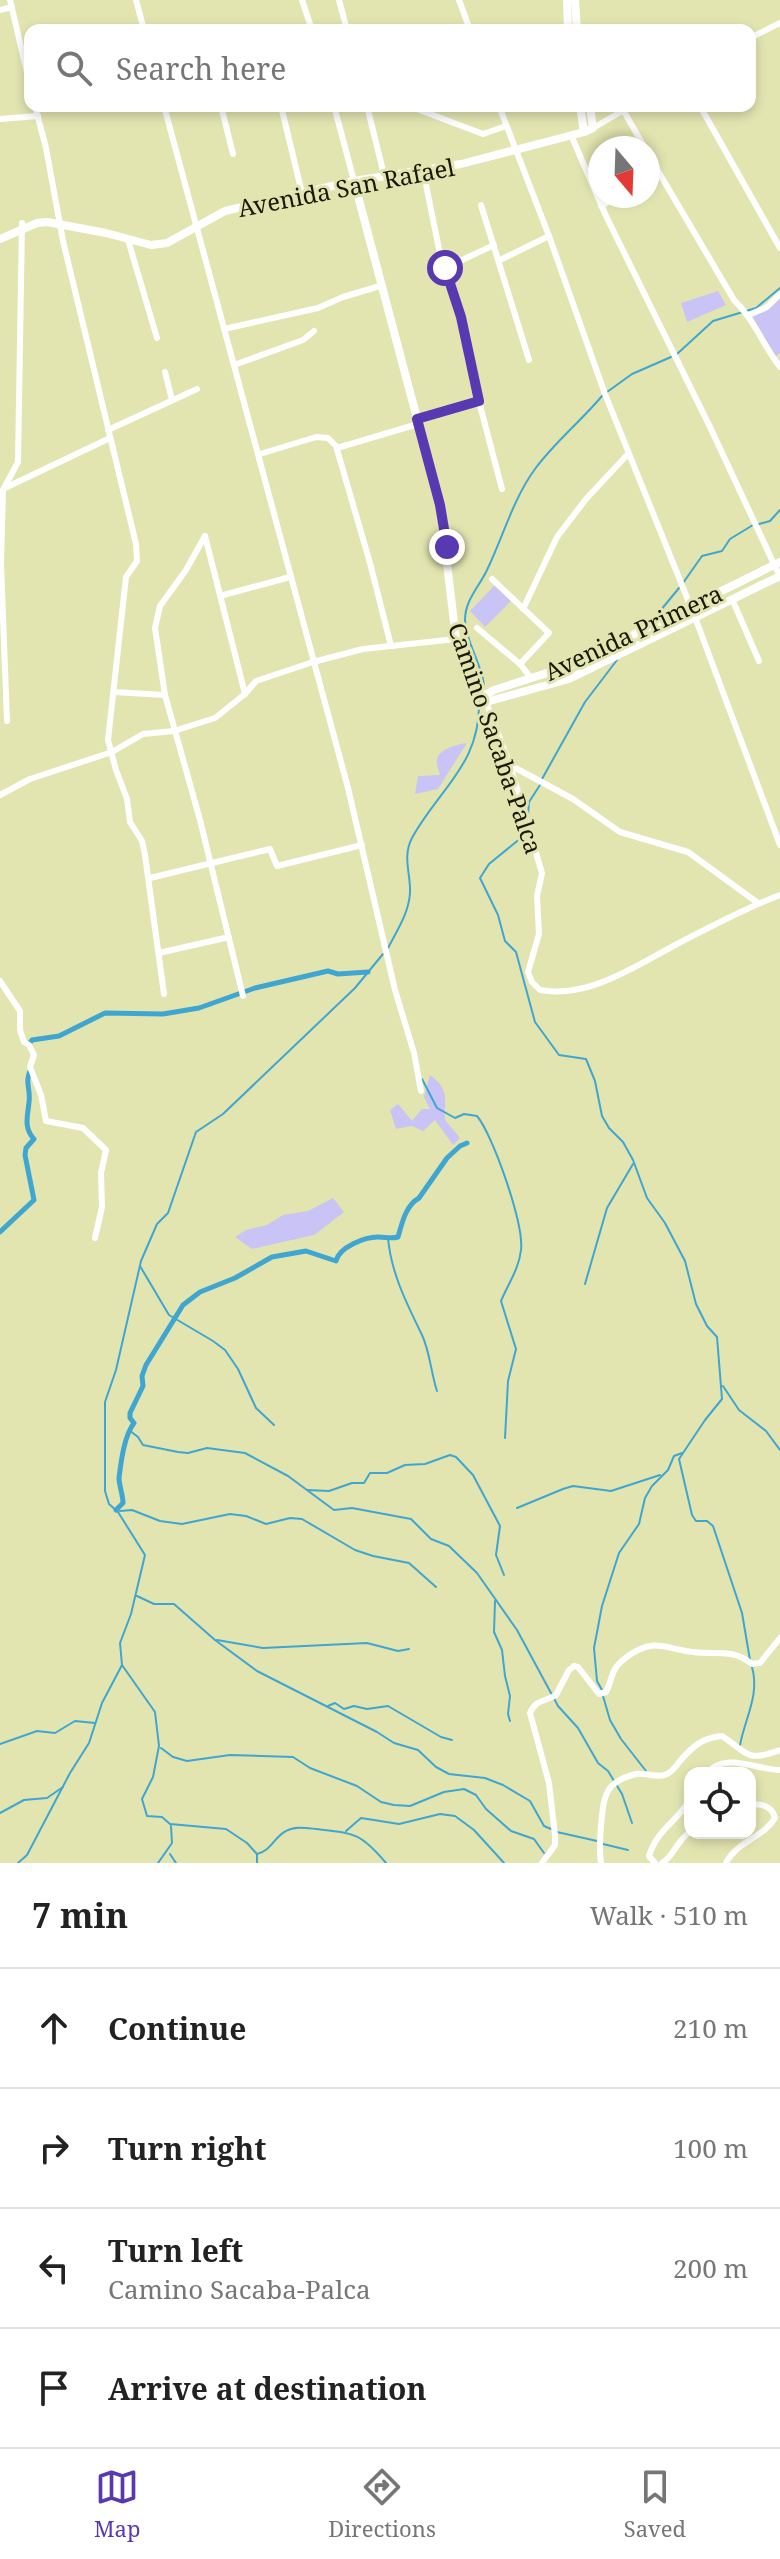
<!DOCTYPE html>
<html lang="en">
<head>
<meta charset="utf-8">
<style>
  body { margin:0; font-family:"Noto Serif",serif; background:#f2f2f2; color:#222 }
  .controls { position:absolute; right:24px; bottom:24px; display:grid; overflow:hidden; border-radius:16px; box-shadow:0 4px 12px #0003 }
  .controls button { width:72px; height:72px; display:grid; place-items:center; padding:0; border:0; border-bottom:2px solid #e0e0e0; background:#fff; color:#222; font:40px sans-serif }
  .compass { position:absolute; left:588px; top:136px; width:72px; height:72px; border-radius:50%; background:#fff; box-shadow:0 4px 12px #0003; rotate:161deg }
  .stop { position:absolute; width:24px; height:24px; margin:-18px; border:6px solid #5939b1; border-radius:50%; background:#fff }
  .stop.end { background:#5939b1; border-color:#fff; box-shadow:0 2px 8px #0008 }
  .list { margin:0; padding:0; list-style:none }
  h2 { display:flex; justify-content:space-between; align-items:center; height:104px; margin:0; padding:0 32px; font-size:34px }
  h2 small { font-size:26px; font-weight:400; color:#767676 }
  .list li { display:grid; grid-template-columns:52px 1fr auto; gap:24px; align-items:center; box-sizing:border-box; height:120px; padding:0 32px; border-top:2px solid #e0e0e0 }
  .list b { display:block; font-size:30px; white-space:nowrap }
  .list p { margin:0; font-size:26px; white-space:nowrap; color:#767676 }
  .list em { font-size:26px; font-style:normal; color:#767676 }
  .icon { flex:none; width:44px; height:44px; fill:none; stroke:currentColor; stroke-width:2; stroke-linecap:round; stroke-linejoin:round }
  .map { position:relative; flex:none; width:780px; height:1863px; overflow:hidden }
  .search { position:absolute; background:#fff; box-shadow:0 4px 12px #0003; left:24px; right:24px; top:24px; height:88px; display:flex; align-items:center; gap:20px; box-sizing:border-box; padding:0 28px; border-radius:16px; color:#767676; font-size:30px }
  .sheet { height:584px; background:#fff }
  nav { display:flex; justify-content:space-around; align-items:center; box-sizing:border-box; height:112px; border-top:2px solid #e0e0e0; background:#fff; font-size:22px; color:#767676 }
  nav a { display:grid; justify-items:center; gap:4px }
  nav .on { color:#5939b1 }
  .map>svg:first-child { display:block }
  .green { fill:#c9c3f6 }
  .lines { fill:none; stroke-linecap:round; stroke-linejoin:round }
  .stream { stroke:#3fa6d1; stroke-width:2 }
  .canal { stroke:#3fa6d1; stroke-width:5 }
  .minor { stroke:#fff; stroke-width:6 }
  .major { stroke:#fff; stroke-width:8 }
  .route { stroke:#5939b1; stroke-width:10 }
  .labels { text-anchor:middle; dominant-baseline:central; stroke-width:6; stroke-linejoin:round; paint-order:stroke }
  .street-label { font-size:24px; fill:#181905; stroke:#e3e5b1 }
</style>
</head>
<body>
<div class="map">
<svg width="780" height="1863" viewBox="0 0 780 1863">
  <rect width="100%" height="100%" fill="#e3e5b1"/>
  <!-- green -->
  <g class="green">
    <polygon points="718,291 726,305 687,322 681,303"/>
    <polygon points="780,299 780,353 775,357 752,316 764,312"/>
    <polygon points="495,585 511,601 485,627 470,611"/>
    <path d="M 467,743 L 438,789 L 415,794 L 418,776 L 440,775 C 439,770 436,765 437,760 C 438,749 458,744 467,743 Z"/>
    <path d="M 430,1075 C 450,1090 444,1098 445,1120 L 460,1138 L 453,1145 L 435,1120 L 423,1131 L 412,1126 L 396,1129 L 390,1110 L 398,1104 L 412,1121 L 422,1109 L 430,1109 L 424,1097 Z"/>
    <polygon points="333,1198 344,1212 314,1235 252,1249 235,1237 246,1230 267,1225 283,1215 308,1211"/>
  </g>
  <g class="lines">
    <!-- stream -->
    <g class="stream">
      <polyline points="677,354 713,321 756,308 780,288"/>
      <polyline points="607,392 632,374 671,357"/>
      <polyline points="759,524 770,521 780,510"/>
      <polyline points="683,583 702,556 722,551 730,539 753,525"/>
      <polyline points="656,616 679,588"/>
      <path d="M 484,685 C 481,662 466,643 465,620 C 465,600 479,587 487,570 C 503,537 513,499 535,469 C 554,443 581,421 602,396"/>
      <polyline points="542,779 585,702 617,660"/>
      <polyline points="528,815 529,802 540,785"/>
      <polyline points="527,833 489,864 480,878 498,915 505,941 516,952 535,1022 559,1055 586,1059 595,1081 602,1116 609,1128 623,1142 633,1160 647,1198 665,1223 685,1261 696,1304 707,1326 717,1337 722,1399 705,1420 679,1459 692,1515 696,1521 707,1521 713,1526 742,1613 750,1660"/>
      <path d="M 387,950 C 396,932 409,913 410,893 C 411,874 402,857 412,838 C 440,787 482,764 479,697"/>
      <path d="M 422,1079 L 437,1108 L 455,1118 L 464,1114 L 477,1116 C 493,1135 524,1224 521,1250 C 519,1269 508,1284 501,1301 L 516,1349 L 508,1381 L 505,1438"/>
      <path d="M 388,1238 C 391,1273 407,1304 422,1335 C 430,1352 431,1373 437,1391"/>
      <polyline points="140,1266 169,1315 213,1341 225,1350 238,1369 256,1408 274,1425"/>
      <polyline points="585,1284 607,1208 633,1164"/>
      <polyline points="723,1386 739,1410 766,1431 780,1450"/>
      <polyline points="129,1430 138,1437 143,1445 178,1452 188,1453 207,1448 245,1453 288,1476 334,1510 352,1508 411,1519 431,1539 449,1546 477,1573 517,1630 558,1706 578,1728 598,1763 608,1771 622,1794 632,1823"/>
      <polyline points="307,1490 329,1491 352,1483 364,1483 370,1473 387,1473 405,1465 425,1464 450,1455 456,1457 473,1475 500,1526 496,1555 504,1575"/>
      <polyline points="517,1508 563,1489 573,1486 611,1491 660,1475"/>
      <polyline points="120,1511 132,1510 160,1521 182,1524 230,1514 246,1516 266,1524 290,1518 302,1519 355,1550 373,1556 409,1563 436,1587"/>
      <polyline points="137,1596 154,1604 174,1604 215,1640 257,1671 377,1732 394,1743 418,1750 436,1767 449,1774 485,1778 503,1785 530,1801 544,1826 551,1829"/>
      <polyline points="495,1601 494,1632 502,1650 505,1676 510,1696 508,1714 510,1721"/>
      <polyline points="217,1640 263,1648 367,1643 398,1651 409,1649"/>
      <polyline points="602,1690 597,1681 594,1648 602,1606 619,1553 639,1524 645,1498 652,1486 668,1470 674,1456 682,1453"/>
      <polyline points="603,1696 610,1720 621,1739 646,1771"/>
      <polyline points="328,1706 335,1703 344,1709 354,1706 367,1709 388,1706 441,1737 452,1740"/>
      <polyline points="0,1744 37,1731 55,1733 75,1721 95,1723"/>
      <path d="M 740,1745 C 745,1718 760,1695 752,1667"/>
      <polyline points="161,1748 173,1757 187,1761 230,1755 293,1757 310,1768 357,1786 381,1802 394,1805 410,1806 444,1792 464,1789 476,1795 486,1809 511,1831 534,1839 544,1853"/>
      <polyline points="0,1813 24,1800 47,1798 63,1787"/>
      <polyline points="346,1831 361,1818 399,1824 440,1814 455,1816 474,1830 504,1863"/>
      <polyline points="557,1832 597,1841"/>
      <polyline points="603,1844 628,1850"/>
      <polyline points="170,1854 176,1863"/>
      <path d="M 257,1854 C 271,1851 274,1837 286,1831 C 295,1826 306,1828 316,1829 C 353,1833 360,1832 386,1863"/>
      <polyline points="18,1863 27,1855 70,1773 89,1743 102,1703 122,1665"/>
      <polyline points="158,1863 172,1843 171,1826"/>
      <polyline points="257,1863 257,1854 247,1843 226,1829 170,1824 162,1817 147,1816 142,1799 153,1777 159,1746 155,1712 122,1665 120,1643 131,1614 145,1555 118,1512 109,1504 105,1491 105,1402 116,1370 141,1261 157,1224 168,1213 196,1132 223,1114 355,988 383,954"/>
    </g>
    <!-- canal -->
    <g class="canal">
      <polyline points="29,1044 32,1040 59,1036 105,1013 163,1014 199,1008 255,988 328,971 338,974 368,972"/>
      <path d="M 0,1232 L 34,1200 L 25,1155 L 26,1148 L 34,1139 C 23,1128 28,1114 29,1102 C 31,1090 24,1081 31,1069"/>
      <path d="M 116,1510 L 123,1503 C 123,1495 119,1485 119,1478 C 121,1462 124,1436 134,1423 L 130,1418 L 130,1413 L 143,1386 L 142,1376 L 146,1365 L 183,1305 L 200,1292 L 235,1278 L 272,1257 L 306,1251 L 336,1261 C 339,1247 365,1237 378,1237 C 386,1237 391,1239 398,1237 C 402,1224 405,1206 419,1198 L 447,1158 L 460,1146 L 467,1143"/>
    </g>
    <!-- minor -->
    <g class="minor">
      <polyline points="10,0 30,85"/>
      <polyline points="136,0 144,30"/>
      <polyline points="302,0 312,30"/>
      <polyline points="339,0 347,30"/>
      <polyline points="459,0 470,30"/>
      <polyline points="0,10 12,7"/>
      <polyline points="750,38 780,23"/>
      <polyline points="35,106 46,148 63,241 136,544 137,561 126,577 108,740 116,770 127,799 130,822 142,841 145,855 164,994"/>
      <polyline points="164,106 348,788 395,990 414,1053 421,1091"/>
      <polyline points="221,106 233,154"/>
      <polyline points="281,106 302,193"/>
      <polyline points="334,106 354,181"/>
      <polyline points="367,106 384,175"/>
      <polyline points="409,106 483,134 506,126"/>
      <polyline points="499,106 549,236 605,394 696,620 780,845"/>
      <polyline points="700,106 780,248"/>
      <polyline points="623,110 645,148"/>
      <polyline points="0,119 38,116"/>
      <polyline points="593,128 631,106"/>
      <polyline points="571,135 606,216 710,427 780,577"/>
      <path d="M 648,154 L 734,300 C 754,319 763,345 780,367"/>
      <polyline points="423,170 440,254 461,317 468,360 502,489"/>
      <polyline points="648,181 660,175"/>
      <polyline points="481,205 529,360"/>
      <polyline points="601,206 619,196"/>
      <polyline points="128,240 157,338"/>
      <polyline points="500,260 549,236"/>
      <polyline points="445,268 494,245"/>
      <polyline points="749,315 767,307 780,294"/>
      <polyline points="224,329 318,308 343,297 380,286"/>
      <polyline points="234,365 303,340 314,331"/>
      <polyline points="165,372 172,400"/>
      <polyline points="417,419 479,401"/>
      <polyline points="108,430 197,389"/>
      <polyline points="337,448 418,424"/>
      <polyline points="260,454 316,437 328,438 336,446 370,563 391,646"/>
      <polyline points="5,488 110,438"/>
      <polyline points="205,536 186,570 160,606 155,628 165,695 200,820 243,996"/>
      <polyline points="205,536 245,694"/>
      <polyline points="492,579 549,633 520,664"/>
      <polyline points="220,596 290,577"/>
      <polyline points="732,599 759,661"/>
      <polyline points="523,609 557,537 586,499 628,454"/>
      <polyline points="477,628 520,664 531,678"/>
      <polyline points="114,692 165,695"/>
      <path d="M 486,702 L 510,765 L 542,873 L 537,896 L 539,934 L 528,972 L 532,982 L 540,990 C 589,999 637,965 679,943 C 712,926 745,908 780,895"/>
      <polyline points="7,721 1,564 3,490 18,462 22,223"/>
      <polyline points="510,765 573,799 620,832 688,852 758,903"/>
      <polyline points="0,795 30,779 112,752 143,734 174,731 215,718 245,694 256,681 313,662 363,649 456,639"/>
      <polyline points="150,878 270,849 277,866 362,845"/>
      <polyline points="159,953 229,937"/>
      <polyline points="0,981 20,1011 20,1030 24,1042 29,1045 34,1055 30,1067 41,1095 46,1121 83,1128 106,1150 101,1173 102,1207 95,1238"/>
      <path d="M 707,1773 C 726,1751 756,1770 780,1770"/>
      <path d="M 542,1863 L 555,1845 L 555,1835 L 549,1783 L 530,1713 C 536,1699 545,1702 556,1695 L 569,1670 L 574,1666 L 578,1667 L 599,1694 L 606,1692 C 610,1685 611,1676 615,1669 C 618,1663 623,1660 628,1656 C 655,1637 665,1649 693,1652 C 716,1655 732,1648 752,1664 L 760,1663 L 780,1638"/>
      <path d="M 601,1863 C 599,1849 600,1839 601,1825 C 604,1798 603,1782 636,1774 C 646,1772 658,1779 667,1774 C 672,1772 677,1765 680,1761 C 693,1746 702,1738 722,1736 C 750,1755 747,1762 780,1750"/>
      <path d="M 655,1863 L 649,1856 C 658,1827 677,1823 690,1799"/>
      <path d="M 662,1863 C 674,1856 677,1840 690,1832"/>
      <path d="M 726,1863 C 737,1841 763,1838 775,1818 C 772,1806 761,1803 750,1805"/>
    </g>
    <!-- major -->
    <g class="major">
      <polyline points="567,0 568,30"/>
      <polyline points="575,0 577,30"/>
      <polyline points="580,106 584,132"/>
      <polyline points="354,181 440,505 456,639 486,702 569,679 780,576"/>
      <polyline points="0,239 37,223 47,222 106,233 151,245 167,243 225,211 354,181 461,164 584,132 593,128 590,106"/>
      <polyline points="484,696 494,690 572,665 780,562"/>
    </g>
  </g>
  <g class="lines">
    <!-- route -->
    <polyline class="route" points="445,268 461,317 479,401 417,419 440,505 447,547"/>
  </g>
  <g class="labels">
    <!-- street labels -->
    <g class="street-label">
      <text transform="translate(346 187) rotate(-11)">Avenida San Rafael</text>
      <text transform="translate(633 632) rotate(-25)">Avenida Primera</text>
      <text transform="translate(496 738) rotate(71)">Camino Sacaba-Palca</text>
    </g>
  </g>
</svg>
<div class="controls">
<button><svg class="icon" aria-label="locate" viewBox="0 0 24 24"><circle cx="12" cy="12" r="6"/><path d="M12 2v4M12 18v4M2 12h4M18 12h4"/></svg></button>
</div>
<svg class="compass" viewBox="-18 -18 36 36"><path d="M0-13l5 13h-10z" fill="#e53935"/><path d="M0 13l5-13h-10z" fill="#767676"/></svg>
<div class="stop" style="left:445px;top:268px"></div>
<div class="stop end" style="left:447px;top:547px"></div>
<div class="search"><svg class="icon" aria-label="search" viewBox="0 0 24 24"><circle cx="10" cy="10" r="6"/><path d="M15 15l6 6"/></svg>Search here</div>
</div>
<section class="sheet">
<h2>7 min<small>Walk · 510 m</small></h2>
<ul class="list">
<li><svg class="icon" aria-label="ahead" viewBox="0 0 24 24"><path d="M12 20V5M6 11l6-6 6 6"/></svg><div><b>Continue</b></div><em>210 m</em></li>
<li><svg class="icon" aria-label="right" viewBox="0 0 24 24"><path d="M7 20v-9h11M14 6l5 5-5 5"/></svg><div><b>Turn right</b></div><em>100 m</em></li>
<li><svg class="icon" aria-label="left" viewBox="0 0 24 24"><path d="M17 20v-9H6M10 6l-5 5 5 5"/></svg><div><b>Turn left</b><p>Camino Sacaba-Palca</p></div><em>200 m</em></li>
<li><svg class="icon" aria-label="arrive" viewBox="0 0 24 24"><path d="M6 21V4h12l-3 4 3 4H6"/></svg><div><b>Arrive at destination</b></div></li>
</ul>
</section>
<nav>
<a class="on"><svg class="icon" aria-label="map" viewBox="0 0 24 24"><path d="M3 6l6-2 6 2 6-2v14l-6 2-6-2-6 2zM9 4v14M15 6v14"/></svg>Map</a>
<a><svg class="icon" aria-label="directions" viewBox="0 0 24 24"><path d="M12 3l9 9-9 9-9-9zM9 14v-3h6M13 9l2 2-2 2"/></svg>Directions</a>
<a><svg class="icon" aria-label="saved" viewBox="0 0 24 24"><path d="M7 4h10v16l-5-4-5 4z"/></svg>Saved</a>
</nav>
</body>
</html>
